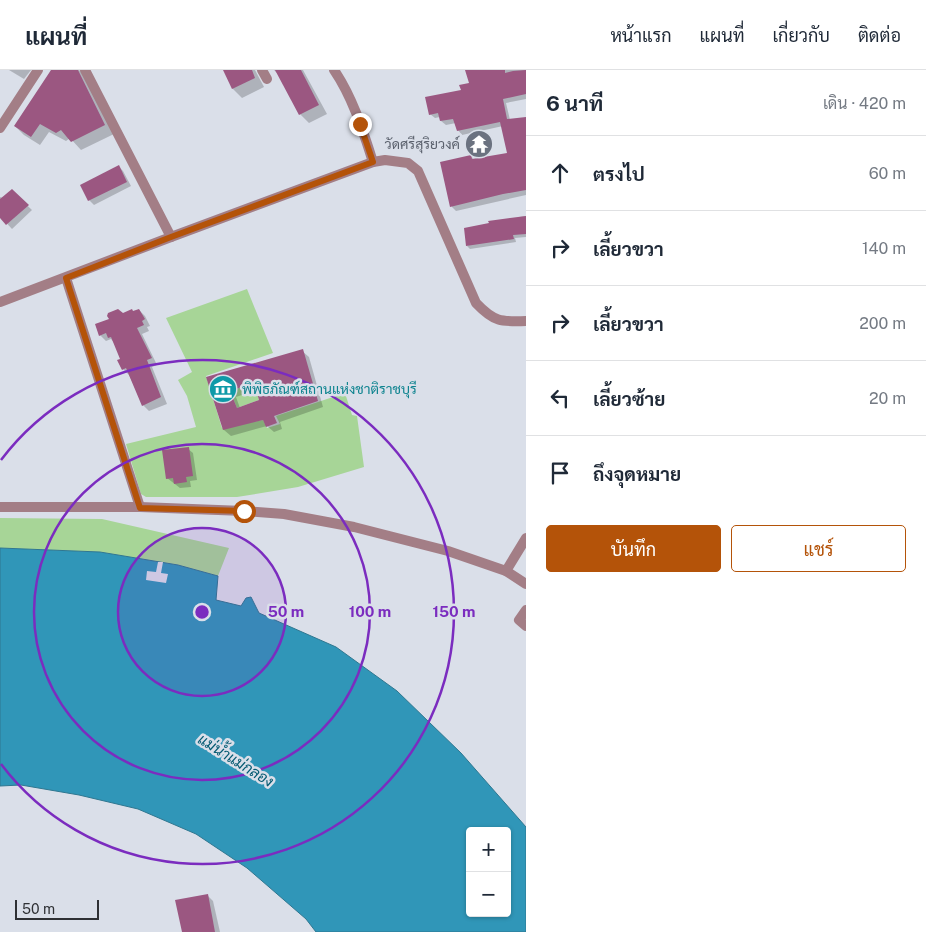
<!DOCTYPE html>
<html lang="th">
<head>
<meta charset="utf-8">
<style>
  body { margin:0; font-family:"Public Sans",Sarabun,sans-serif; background:#f6f6f7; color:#1f2937 }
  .controls { position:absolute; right:15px; bottom:15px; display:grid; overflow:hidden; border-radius:5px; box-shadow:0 1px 4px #0004 }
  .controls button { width:45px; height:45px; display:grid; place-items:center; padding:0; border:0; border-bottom:1px solid #e0e1e3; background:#fff; color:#1f2937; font:25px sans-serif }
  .scale { position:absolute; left:15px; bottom:12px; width:84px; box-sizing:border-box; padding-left:5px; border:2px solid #2e3034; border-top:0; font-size:14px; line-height:18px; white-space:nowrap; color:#2e3034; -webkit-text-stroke:4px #dadfe9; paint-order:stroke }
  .stop { position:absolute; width:15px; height:15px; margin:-11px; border:4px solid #b45309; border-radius:50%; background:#fff }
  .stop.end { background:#b45309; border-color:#fff; box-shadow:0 1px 5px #0008 }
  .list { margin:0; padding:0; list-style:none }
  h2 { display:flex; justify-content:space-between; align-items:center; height:65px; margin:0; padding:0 20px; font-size:21px }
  h2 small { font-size:16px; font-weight:400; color:#747a83 }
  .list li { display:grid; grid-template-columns:32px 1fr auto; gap:15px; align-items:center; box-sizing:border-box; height:75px; padding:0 20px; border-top:1px solid #e0e1e3 }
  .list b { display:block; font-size:19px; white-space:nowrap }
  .list em { font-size:16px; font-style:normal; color:#747a83 }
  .actions { display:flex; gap:10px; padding:15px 20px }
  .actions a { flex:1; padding:11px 0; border:1px solid #b45309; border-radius:5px; text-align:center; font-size:18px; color:#b45309 }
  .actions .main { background:#b45309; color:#fff }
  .icon { flex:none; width:28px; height:28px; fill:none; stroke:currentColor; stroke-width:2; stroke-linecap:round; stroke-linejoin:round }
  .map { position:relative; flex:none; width:526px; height:862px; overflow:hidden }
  header { display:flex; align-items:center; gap:30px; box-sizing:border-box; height:70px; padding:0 25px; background:#fff; border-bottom:1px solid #e0e1e3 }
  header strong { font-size:24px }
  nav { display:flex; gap:28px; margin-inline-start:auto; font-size:18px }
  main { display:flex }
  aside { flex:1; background:#fff }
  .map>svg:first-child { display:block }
  .green { fill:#a7d597 }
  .water { fill:#3096b8; stroke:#2f7790; fill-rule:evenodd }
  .pier { fill:#dadfe9 }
  .shadow { fill:#0003; fill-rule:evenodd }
  .building { fill:#9b5781; fill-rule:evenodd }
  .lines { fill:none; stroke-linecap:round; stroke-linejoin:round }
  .street { stroke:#a37e86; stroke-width:10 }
  .route { stroke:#b45309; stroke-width:6 }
  .ring { fill:none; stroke:#7b2cbf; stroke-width:2.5 }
  .labels { text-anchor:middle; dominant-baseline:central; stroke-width:5; stroke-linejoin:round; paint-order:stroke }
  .worship-label { font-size:14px; fill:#5b616d; stroke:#dadfe9; text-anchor:end }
  .culture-label { font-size:14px; fill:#0d838f; stroke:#dadfe9; text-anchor:start }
  .water-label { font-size:15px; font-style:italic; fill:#055a72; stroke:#dadfe9 }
  .centre { fill:#7b2cbf; stroke:#dadfe9; stroke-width:2.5 }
  .ring-label { font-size:15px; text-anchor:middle; font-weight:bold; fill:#7b2cbf; stroke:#dadfe9; stroke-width:5; stroke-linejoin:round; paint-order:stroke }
</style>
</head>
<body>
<header>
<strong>แผนที่</strong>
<nav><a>หน้าแรก</a><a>แผนที่</a><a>เกี่ยวกับ</a><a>ติดต่อ</a></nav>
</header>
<main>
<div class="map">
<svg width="526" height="862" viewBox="0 0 526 862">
  <rect width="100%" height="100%" fill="#dadfe9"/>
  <!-- green -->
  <g class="green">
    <polygon points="247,219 273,283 206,306 222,358 263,350 267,358 280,354 276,346 345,323 352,345 357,346 364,397 298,417 237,427 146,427 141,424 126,374 196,357 187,326 178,310 192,302 166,248"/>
    <polygon points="254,313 259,330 237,338 230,321"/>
    <polygon points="0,448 102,449 229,478 218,506 178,495 100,482 0,478"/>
  </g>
  <!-- water -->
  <path class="water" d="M 0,478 L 100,482 L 178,495 L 218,506 L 216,530 L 241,536 L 246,528 L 251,527 L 259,543 L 336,577 L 397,621 L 461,683 L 526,757 L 526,862 L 316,862 L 306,849 L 247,798 L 196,764 L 138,739 L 79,725 L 21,715 L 0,716 ZM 470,761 L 507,761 L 507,843 L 470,843 Z"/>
  <!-- pier -->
  <polygon class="pier" points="158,492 163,492 161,503 168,504 166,513 146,510 147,501 156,502"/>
  <!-- shadow -->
  <g class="shadow">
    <polygon points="9,0 31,0 24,9"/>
    <polygon points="53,0 79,0 83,3 114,64 81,80 70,68 66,71 49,62 40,75 24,65 15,56"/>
    <polygon points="225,0 255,0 264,17 242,28 233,19"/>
    <polygon points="274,0 303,0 327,44 309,53 300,44 279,5"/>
    <polygon points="466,0 526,0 526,29 506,33 510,50 526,48 526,125 456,141 452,137 442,93 471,86 474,90 508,84 503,56 462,65 458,60 456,53 446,55 441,51 440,47 435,48 430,44 470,14"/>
    <polygon points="119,97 123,101 131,116 94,135 89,130"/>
    <polygon points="12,121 32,140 12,159 0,146 0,127 3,128"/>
    <polygon points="526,146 526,167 515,168 516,172 470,179 467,176 519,149 519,147"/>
    <polygon points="139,240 145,246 150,256 147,257 149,261 142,264 157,295 152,297 167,334 149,341 143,335 129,305 123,299 122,289 115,274 111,269 106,271 100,265 123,245"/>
    <path d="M 302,281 L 309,287 L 323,337 L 280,352 L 282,359 L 274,362 L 267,356 L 231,366 L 224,360 L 208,308 ZM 257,320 L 261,330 L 240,338 L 236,327 Z"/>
    <polygon points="188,379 193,383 197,410 190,411 191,417 180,418 167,408"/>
    <polygon points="207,825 213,831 220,862 183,862"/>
  </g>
  <!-- building -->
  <g class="building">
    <polygon points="51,0 78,0 105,55 71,72 61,60 56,63 40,54 31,67 14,56"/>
    <polygon points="223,0 252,0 255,8 232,19"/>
    <polygon points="275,0 301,0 319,35 299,45"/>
    <polygon points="465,0 505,0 505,3 513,1 526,0 526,24 503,29 507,49 526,47 526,120 503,124 450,137 440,92 471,85 472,89 507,83 500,52 457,61 453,49 440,51 438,43 429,45 425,27 461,20 459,15 469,13"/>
    <polygon points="119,95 127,112 88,131 80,115"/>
    <polygon points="12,119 29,135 6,155 0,148 0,129"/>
    <polygon points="526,146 526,164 513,165 514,169 466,176 464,158 489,153 488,151"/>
    <polygon points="118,239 123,243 132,239 133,241 139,239 145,249 142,251 144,255 137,258 152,288 147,290 161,327 142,336 126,298 122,300 117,290 120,289 111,267 108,268 106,263 99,266 95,254 109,249 107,246 108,243"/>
    <path d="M 303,279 L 318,331 L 274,346 L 277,353 L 266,357 L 263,350 L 223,360 L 206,307 ZM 254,313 L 259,330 L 237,338 L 230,321 Z"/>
    <polygon points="189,377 193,406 186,407 187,412 174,414 173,408 166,409 162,380"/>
    <polygon points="208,824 215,862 182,862 175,830"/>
  </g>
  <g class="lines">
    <!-- street -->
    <g class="street">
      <polyline points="85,0 171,167"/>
      <polyline points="262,0 267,9"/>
      <path d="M 334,0 C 353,28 363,61 373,92"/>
      <polyline points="0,58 38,0"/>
      <polyline points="66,208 140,437"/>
      <path d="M 0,232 L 171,167 L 373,92 L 385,90 L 408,93 L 418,101 L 476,233 C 494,252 501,252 526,251"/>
      <polyline points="0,437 140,437 244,441 284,444 354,457 448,481 506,501 526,514"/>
      <polyline points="506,501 526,468"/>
      <polyline points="526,540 519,550 526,556"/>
    </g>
  </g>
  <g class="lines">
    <!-- route -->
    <polyline class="route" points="244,441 140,438 66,208 171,167 373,92 360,54"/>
  </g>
  <!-- distance rings -->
  <circle cx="202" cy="542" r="84" fill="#7b2cbf" fill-opacity=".12"/>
  <g class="ring">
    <circle cx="202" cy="542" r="84"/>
    <circle cx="202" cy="542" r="168"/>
    <path d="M1 390A252 252 0 1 1 1 694"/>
  </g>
  <!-- icons -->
  <defs>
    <symbol id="temple-disc" viewBox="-11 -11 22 22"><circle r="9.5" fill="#6b7280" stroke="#dadfe9"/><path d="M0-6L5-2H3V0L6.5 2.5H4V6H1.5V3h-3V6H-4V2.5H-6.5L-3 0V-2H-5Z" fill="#fff"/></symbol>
    <symbol id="museum-disc" viewBox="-11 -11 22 22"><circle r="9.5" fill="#0f9aa8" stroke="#dadfe9"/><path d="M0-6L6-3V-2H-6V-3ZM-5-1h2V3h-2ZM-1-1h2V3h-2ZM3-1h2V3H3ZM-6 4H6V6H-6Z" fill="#fff"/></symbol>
  </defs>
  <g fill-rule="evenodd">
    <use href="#temple-disc" x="463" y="58" width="32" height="32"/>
    <use href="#museum-disc" x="207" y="303" width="32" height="32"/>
  </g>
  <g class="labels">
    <!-- worship labels -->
    <g class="worship-label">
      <text x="460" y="74">วัดศรีสุริยวงค์</text>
    </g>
    <!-- culture labels -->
    <g class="culture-label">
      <text x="242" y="319">พิพิธภัณฑ์สถานแห่งชาติราชบุรี</text>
    </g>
    <!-- water labels -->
    <g class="water-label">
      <text transform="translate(236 690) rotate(32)">แม่น้ำแม่กลอง</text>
    </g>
  </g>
  <circle cx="202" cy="542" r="8" class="centre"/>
  <g class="ring-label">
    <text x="286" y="547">50 m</text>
    <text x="370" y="547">100 m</text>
    <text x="454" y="547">150 m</text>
  </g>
</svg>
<div class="controls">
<button>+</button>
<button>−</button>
</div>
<div class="scale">50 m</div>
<div class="stop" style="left:244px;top:441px"></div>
<div class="stop end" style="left:360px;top:54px"></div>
</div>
<aside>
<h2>6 นาที<small>เดิน · 420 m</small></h2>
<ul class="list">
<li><svg class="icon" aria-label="ahead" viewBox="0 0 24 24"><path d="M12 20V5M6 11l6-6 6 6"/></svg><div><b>ตรงไป</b></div><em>60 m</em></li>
<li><svg class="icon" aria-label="right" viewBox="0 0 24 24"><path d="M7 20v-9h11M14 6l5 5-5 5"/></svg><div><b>เลี้ยวขวา</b></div><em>140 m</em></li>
<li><svg class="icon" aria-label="right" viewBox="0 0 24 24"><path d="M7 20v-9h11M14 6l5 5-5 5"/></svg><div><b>เลี้ยวขวา</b></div><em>200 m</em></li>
<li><svg class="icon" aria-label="left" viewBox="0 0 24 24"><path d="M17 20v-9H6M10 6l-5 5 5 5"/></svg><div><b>เลี้ยวซ้าย</b></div><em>20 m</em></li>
<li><svg class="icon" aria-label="arrive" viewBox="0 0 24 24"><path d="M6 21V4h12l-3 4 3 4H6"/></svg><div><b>ถึงจุดหมาย</b></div></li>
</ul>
<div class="actions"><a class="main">บันทึก</a><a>แชร์</a></div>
</aside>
</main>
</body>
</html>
